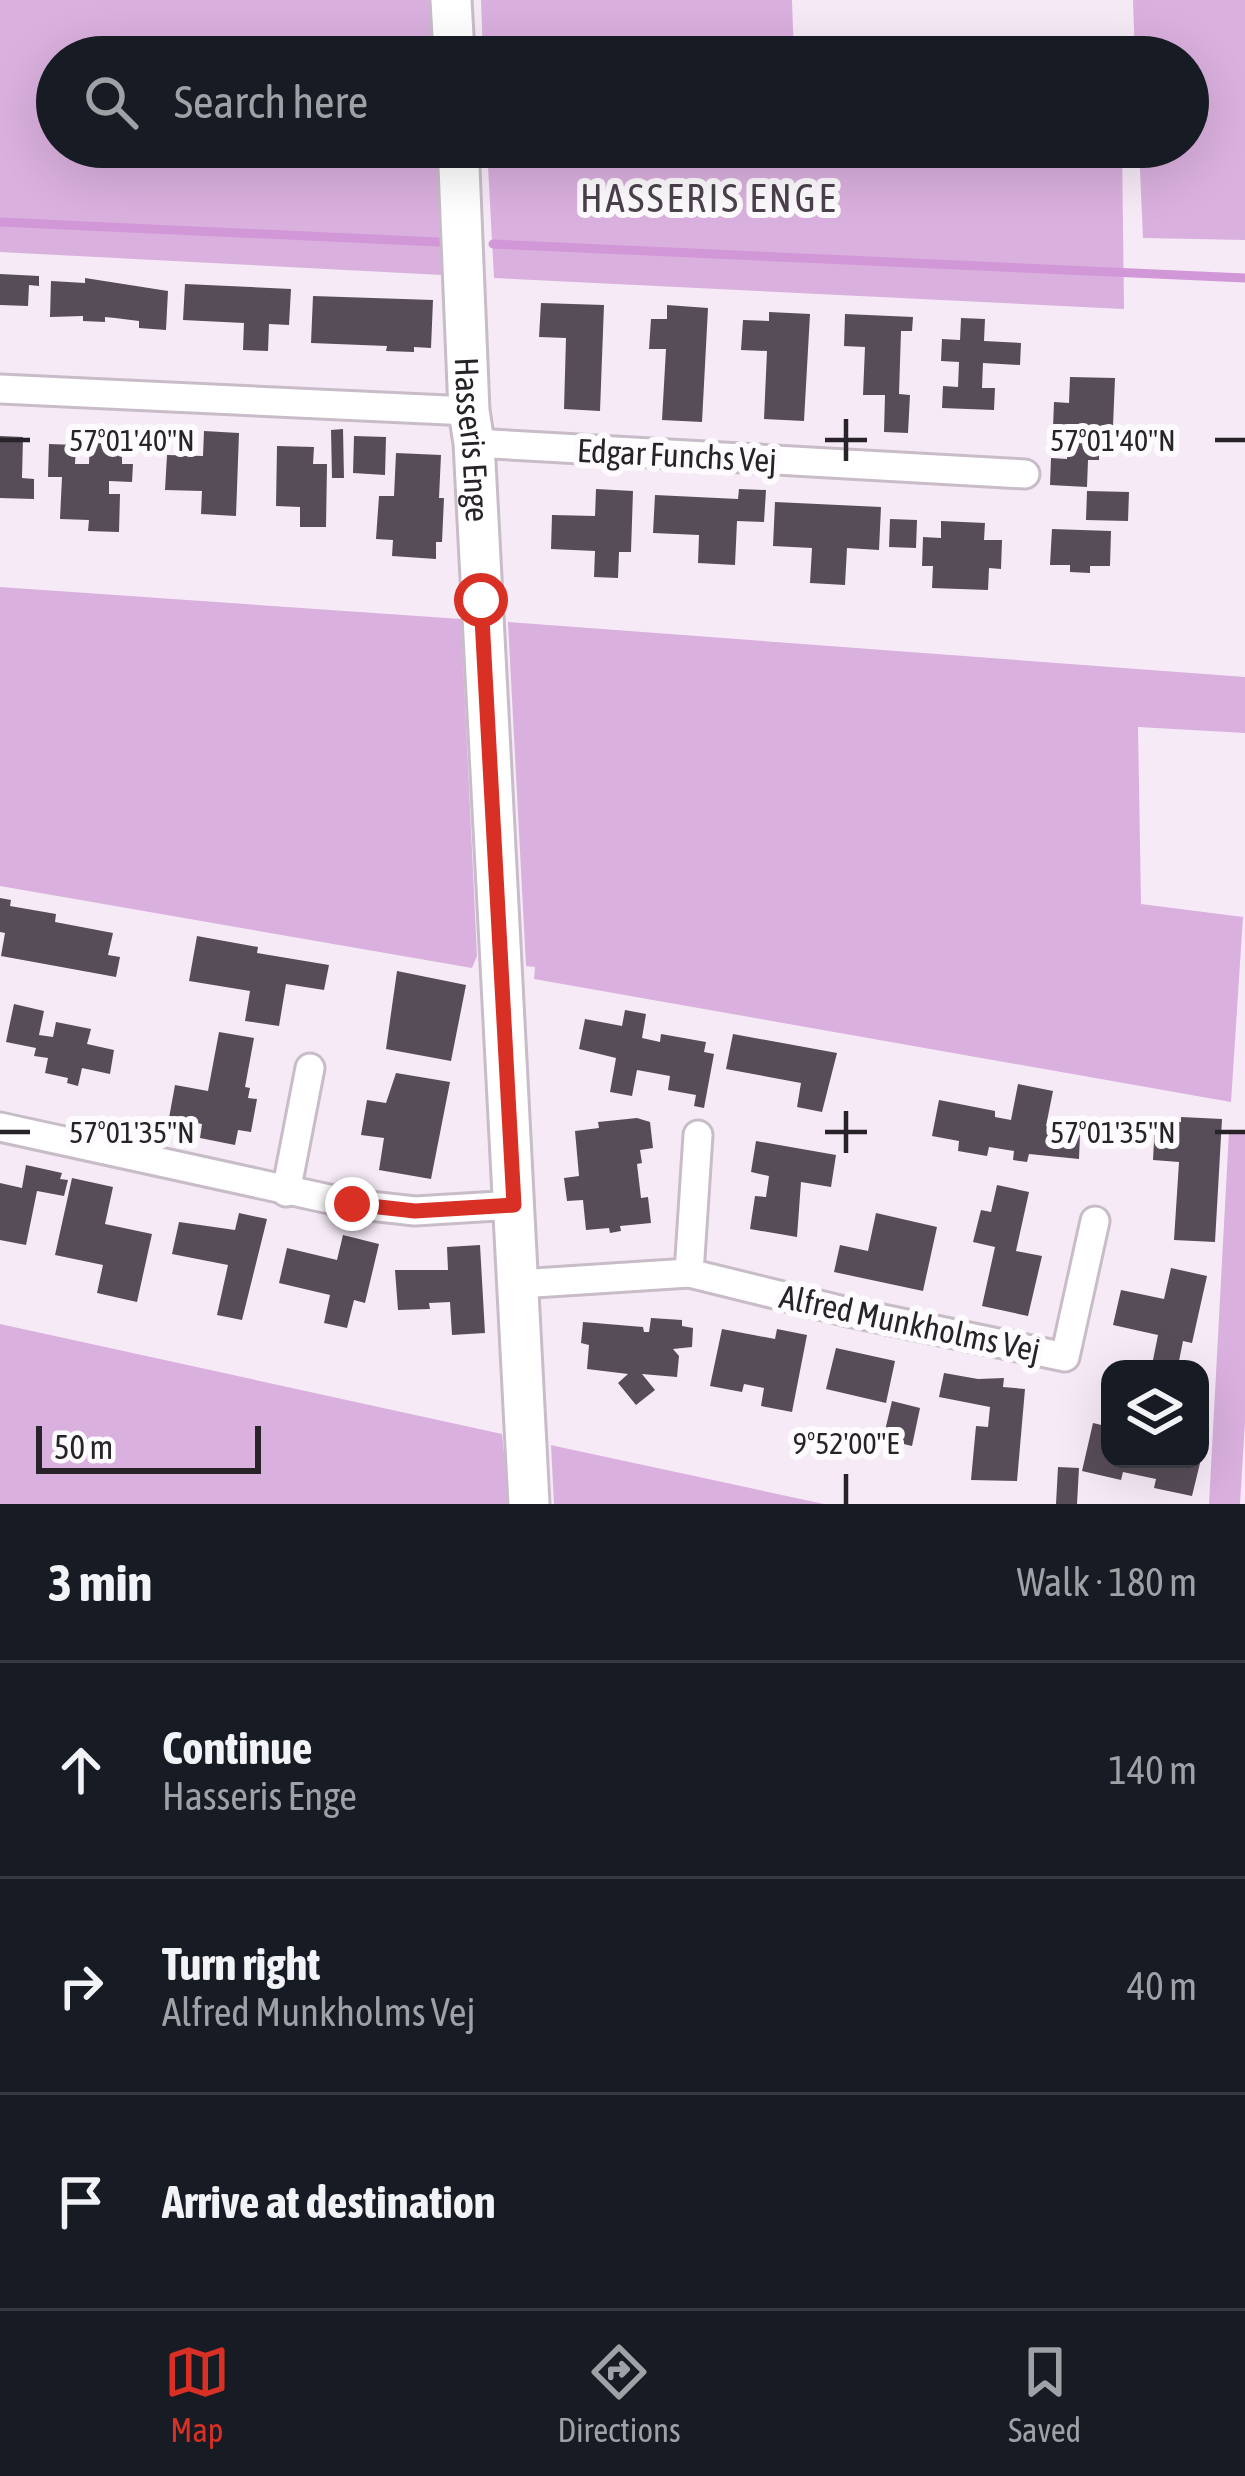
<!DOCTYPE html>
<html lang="en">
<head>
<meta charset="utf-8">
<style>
  body { margin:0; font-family:"Asap Condensed",sans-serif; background:#242831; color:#f1f3f6 }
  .controls { position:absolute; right:36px; bottom:36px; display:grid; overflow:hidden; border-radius:24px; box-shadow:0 12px 48px #0002 }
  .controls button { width:108px; height:108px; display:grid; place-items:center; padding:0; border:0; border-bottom:3px solid #363941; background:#171b24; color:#f1f3f6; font:60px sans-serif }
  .scale { position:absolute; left:36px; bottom:30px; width:225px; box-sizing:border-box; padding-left:12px; border:6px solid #282328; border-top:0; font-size:33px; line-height:42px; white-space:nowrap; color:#282328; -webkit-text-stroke:9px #fdfbfe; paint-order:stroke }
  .stop { position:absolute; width:36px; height:36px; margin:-27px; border:9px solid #d93025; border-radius:50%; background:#fff }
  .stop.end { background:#d93025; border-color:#fff; box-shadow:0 3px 12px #0008 }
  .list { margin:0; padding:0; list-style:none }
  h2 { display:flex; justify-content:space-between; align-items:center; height:156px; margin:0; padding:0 48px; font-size:51px }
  h2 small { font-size:39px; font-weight:400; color:#9ea1a6 }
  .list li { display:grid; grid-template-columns:78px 1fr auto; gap:36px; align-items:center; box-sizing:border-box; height:216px; padding:0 48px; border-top:3px solid #363941 }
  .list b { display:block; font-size:45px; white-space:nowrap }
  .list p { margin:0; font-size:39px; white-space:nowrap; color:#9ea1a6 }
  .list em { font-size:39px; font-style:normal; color:#9ea1a6 }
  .icon { flex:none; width:66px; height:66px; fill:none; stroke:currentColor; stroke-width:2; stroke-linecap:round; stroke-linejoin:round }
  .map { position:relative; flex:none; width:1245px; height:1504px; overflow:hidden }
  .search { position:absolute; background:#171b24; box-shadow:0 12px 48px #0002; left:36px; right:36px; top:36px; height:132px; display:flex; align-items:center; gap:30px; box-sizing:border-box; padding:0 42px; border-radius:66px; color:#9ea1a6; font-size:45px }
  .sheet { height:804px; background:#171b24 }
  nav { display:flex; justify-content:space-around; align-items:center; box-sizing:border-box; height:168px; border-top:3px solid #363941; background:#171b24; font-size:33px; color:#9ea1a6 }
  nav a { display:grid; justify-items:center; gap:6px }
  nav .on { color:#d93025 }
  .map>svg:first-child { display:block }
  .green { fill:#dab0de }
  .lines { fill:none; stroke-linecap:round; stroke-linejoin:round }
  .stream { stroke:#d197d7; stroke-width:9 }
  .building { fill:#574d58 }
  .street-casing { stroke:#c8bcc9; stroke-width:33 }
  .secondary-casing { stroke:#c8bcc9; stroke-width:45 }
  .street { stroke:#fff; stroke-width:27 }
  .secondary { stroke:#fff; stroke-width:39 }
  .route { stroke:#d93025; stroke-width:15 }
  .ticks { fill:none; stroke:#282328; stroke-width:4.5 }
  .labels { text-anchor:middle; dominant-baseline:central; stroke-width:12; stroke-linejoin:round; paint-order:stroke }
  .street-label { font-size:33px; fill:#282328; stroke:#fdfbfe }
  .quarter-label { font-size:39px; letter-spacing:3px; fill:#4b414c; stroke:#fdfbfe }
  .ticks-label { font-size:30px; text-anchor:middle; fill:#282328; stroke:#fdfbfe; stroke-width:12; stroke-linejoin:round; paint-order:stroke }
</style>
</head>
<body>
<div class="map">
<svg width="1245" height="1504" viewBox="0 0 1245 1504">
  <rect width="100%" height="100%" fill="#f6eaf7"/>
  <!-- green -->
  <g class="green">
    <polygon points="0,0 431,0 434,57 57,57 57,147 439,147 445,236 442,275 0,252"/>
    <polygon points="481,0 792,0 794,57 483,57"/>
    <polygon points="1133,0 1245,0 1245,240 1143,238 1139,147 1188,147 1188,57 1135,57"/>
    <polygon points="487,147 1122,147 1124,309 494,278"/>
    <polygon points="0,587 461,619 477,956 472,968 0,886"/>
    <polygon points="508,622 1245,677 1245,733 1138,727 1141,904 1243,917 1231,1102 534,979 535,967 526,966"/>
    <polygon points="1229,1131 1245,1133 1245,1422 1240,1504 1209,1504"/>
    <polygon points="0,1324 502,1434 509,1504 0,1504"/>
    <polygon points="551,1445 555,1446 824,1504 554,1504"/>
  </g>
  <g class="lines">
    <!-- stream -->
    <g class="stream">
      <polyline points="0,222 438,242"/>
      <polyline points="493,244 1245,278"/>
    </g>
  </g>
  <!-- building -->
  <g class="building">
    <polygon points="0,274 39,276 39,286 29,285 28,306 0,305"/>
    <polygon points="85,278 168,291 166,330 139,328 139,321 115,318 105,317 105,322 83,321 83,316 50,317 51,281 85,283"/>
    <polygon points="185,284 291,289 289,325 269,324 268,351 243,350 244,323 183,320"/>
    <polygon points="313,296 433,300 431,348 414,347 414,352 386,351 387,346 311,343"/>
    <polygon points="541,303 604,305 600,411 564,409 566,338 539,337"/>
    <polygon points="667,305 708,308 702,422 662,420 666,349 649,349 651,319 667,319"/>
    <polygon points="769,312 810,314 804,421 764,419 767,351 741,350 743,320 769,321"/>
    <polygon points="845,314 913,317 912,331 901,331 899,394 910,395 908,433 884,432 885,395 863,395 865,347 844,346"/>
    <polygon points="961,318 985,319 984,341 1021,343 1020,365 983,363 982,388 995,388 994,410 942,408 943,386 958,387 959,362 941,361 942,339 960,340"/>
    <polygon points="1070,377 1115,378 1112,450 1099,449 1099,460 1088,460 1087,487 1050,485 1051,458 1067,459 1068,429 1053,428 1054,402 1069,403"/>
    <polygon points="343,429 344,478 332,478 331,430"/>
    <polygon points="204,431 239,433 236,516 201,514 202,491 165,490 167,455 203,456"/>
    <polygon points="0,436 23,437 22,478 34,479 34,499 0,498"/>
    <polygon points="354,436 386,437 385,475 353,473"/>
    <polygon points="90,439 122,440 122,464 133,464 132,482 109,481 109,494 120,494 119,532 88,531 89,520 60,519 62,477 48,477 49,444 76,445 75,464 89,464"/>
    <polygon points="277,446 314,447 313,464 327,464 326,527 300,527 300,507 276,506"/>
    <polygon points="396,453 441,455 439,498 444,498 442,542 436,542 436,559 392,556 393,540 376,539 379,496 394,496"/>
    <polygon points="596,489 633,491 631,552 619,552 618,578 594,577 595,551 551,549 552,515 595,516"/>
    <polygon points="739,489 766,490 764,522 737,521 735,565 698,563 699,535 653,533 655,495 738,499"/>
    <polygon points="1087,491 1129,492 1128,521 1086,520"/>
    <polygon points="775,502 881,507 879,550 847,548 845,585 810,583 812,548 773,546"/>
    <polygon points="890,519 917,520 916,548 889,547"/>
    <polygon points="941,521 985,523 984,540 1002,540 1001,569 989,568 988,590 932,588 933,566 922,566 923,537 941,538"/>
    <polygon points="1052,529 1111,531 1110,566 1090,566 1090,573 1070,572 1070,565 1050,565"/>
    <polygon points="0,898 11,900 10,906 56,914 55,922 113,933 108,955 120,957 116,977 1,956 5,933 0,932"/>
    <polygon points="197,936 258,947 257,953 329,965 324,990 286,984 279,1026 245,1021 250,991 189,981"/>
    <polygon points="397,971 466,985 451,1061 386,1049"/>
    <polygon points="14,1004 44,1011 39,1035 53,1037 56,1022 91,1029 87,1044 114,1050 110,1074 82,1068 78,1086 67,1083 68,1078 45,1073 48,1058 34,1056 36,1048 6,1042"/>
    <polygon points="625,1010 646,1014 642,1038 660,1042 661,1034 706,1042 704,1052 714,1054 704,1108 694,1106 696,1095 668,1090 670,1076 637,1070 632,1096 610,1092 616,1058 579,1049 585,1019 622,1026"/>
    <polygon points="219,1032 254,1038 245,1087 250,1088 248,1098 257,1099 251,1132 238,1130 235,1145 200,1138 202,1124 169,1118 175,1085 208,1091"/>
    <polygon points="733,1034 837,1053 822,1112 797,1107 801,1083 726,1069"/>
    <polygon points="396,1073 450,1082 431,1179 379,1170 384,1138 361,1135 367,1100 386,1103"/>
    <polygon points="1018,1084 1053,1091 1046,1126 1080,1133 1079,1159 1029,1154 1027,1162 1013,1160 1014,1151 989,1147 987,1156 958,1151 959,1141 932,1136 939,1100 995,1111 995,1117 1011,1120"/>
    <polygon points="1181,1117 1222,1119 1215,1242 1174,1240 1179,1162 1153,1160 1155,1121 1181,1122"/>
    <polygon points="637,1118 650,1122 653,1148 640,1150 642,1163 637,1164 641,1198 648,1197 651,1223 620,1226 621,1231 610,1233 609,1228 586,1230 583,1200 567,1201 564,1178 579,1176 575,1131 599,1128 598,1122"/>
    <polygon points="756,1141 836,1155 831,1187 801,1182 797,1237 750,1229 755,1196 766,1197 769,1176 751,1172"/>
    <polygon points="26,1165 62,1173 60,1179 68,1180 64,1196 37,1191 26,1245 0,1240 0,1183 22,1188"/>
    <polygon points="72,1178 113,1187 105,1224 152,1234 137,1302 97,1293 103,1265 55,1255"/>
    <polygon points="997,1185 1029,1192 1016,1251 1042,1256 1028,1316 982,1306 995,1247 973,1242 981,1210 991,1212"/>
    <polygon points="239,1213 267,1219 242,1320 217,1315 228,1265 172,1254 179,1222 235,1230"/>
    <polygon points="876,1213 937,1227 923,1291 834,1272 840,1245 868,1251"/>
    <polygon points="343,1235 379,1244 365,1303 354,1300 347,1328 324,1323 330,1295 279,1283 287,1248 337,1260"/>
    <polygon points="480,1245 485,1333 452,1335 450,1302 429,1303 430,1309 398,1310 395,1270 448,1270 447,1247"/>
    <polygon points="1171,1268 1207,1276 1192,1343 1183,1341 1178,1366 1153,1360 1158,1335 1113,1325 1121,1290 1164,1299"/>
    <polygon points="651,1318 682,1320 682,1326 693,1328 692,1347 673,1349 679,1356 677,1377 642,1374 655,1390 636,1405 618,1383 628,1374 587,1369 589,1345 581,1343 583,1322 643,1327 644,1332 649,1332"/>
    <polygon points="722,1329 775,1339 777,1329 807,1335 792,1412 761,1406 764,1388 744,1384 742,1392 710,1386"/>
    <polygon points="836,1348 895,1361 886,1403 826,1389"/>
    <polygon points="944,1373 978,1379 1004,1378 1003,1387 1025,1389 1017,1481 971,1480 976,1426 988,1427 990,1407 939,1397"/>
    <polygon points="892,1401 920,1408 912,1446 883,1439"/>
    <polygon points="1093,1423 1110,1427 1110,1459 1201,1459 1192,1496 1154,1488 1156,1479 1123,1472 1121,1480 1082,1471"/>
    <polygon points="1058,1467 1079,1468 1077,1504 1056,1504"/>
  </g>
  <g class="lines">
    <defs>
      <g id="street">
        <polyline points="0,389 469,411"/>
        <polyline points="474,443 1025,474"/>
        <polyline points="0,1127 352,1204 415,1211 514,1205"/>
        <polyline points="286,1192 310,1068"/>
        <polyline points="689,1273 698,1135"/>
        <polyline points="519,1284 689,1273 844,1311 1065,1357 1095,1221"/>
      </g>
      <g id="secondary">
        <polyline points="451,0 454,53"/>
        <path id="s1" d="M 459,167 L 469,411 L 474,443 L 529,1504"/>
      </g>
    </defs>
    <!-- street casing -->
    <use href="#street" class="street-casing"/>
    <!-- secondary casing -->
    <use href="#secondary" class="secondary-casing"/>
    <!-- street -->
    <use href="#street" class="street"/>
    <!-- secondary -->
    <use href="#secondary" class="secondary"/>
  </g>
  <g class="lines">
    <!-- route -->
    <polyline class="route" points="352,1204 415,1211 514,1205 481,600"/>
  </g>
  <!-- ticks -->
  <path class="ticks" d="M 846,419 L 846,461M 0,440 L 30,440M 825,440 L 867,440M 1215,440 L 1245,440M 846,1111 L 846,1153M 0,1132 L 30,1132M 825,1132 L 867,1132M 1215,1132 L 1245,1132M 846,1474 L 846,1504"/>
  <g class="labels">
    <!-- street labels -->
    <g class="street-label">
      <text stroke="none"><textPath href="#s1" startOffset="273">Hasseris Enge</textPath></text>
      <text transform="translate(677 455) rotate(3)">Edgar Funchs Vej</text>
      <text transform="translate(910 1323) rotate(12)">Alfred Munkholms Vej</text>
    </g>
    <!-- quarter labels -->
    <g class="quarter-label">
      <text x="709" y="198">HASSERIS ENGE</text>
    </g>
  </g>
  <g class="ticks-label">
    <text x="132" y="451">57°01'40"N</text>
    <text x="1113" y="451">57°01'40"N</text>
    <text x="132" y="1143">57°01'35"N</text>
    <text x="1113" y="1143">57°01'35"N</text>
    <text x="846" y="1454">9°52'00"E</text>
  </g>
</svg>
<div class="controls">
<button><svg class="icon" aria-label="layers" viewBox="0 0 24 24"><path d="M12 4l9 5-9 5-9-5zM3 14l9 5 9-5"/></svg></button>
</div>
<div class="scale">50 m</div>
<div class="stop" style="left:481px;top:600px"></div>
<div class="stop end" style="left:352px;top:1204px"></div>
<div class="search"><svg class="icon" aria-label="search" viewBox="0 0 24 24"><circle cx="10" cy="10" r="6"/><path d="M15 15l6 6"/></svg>Search here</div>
</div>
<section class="sheet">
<h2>3 min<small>Walk · 180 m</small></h2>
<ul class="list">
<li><svg class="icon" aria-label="ahead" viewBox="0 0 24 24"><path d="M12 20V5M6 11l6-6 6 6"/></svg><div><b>Continue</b><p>Hasseris Enge</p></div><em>140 m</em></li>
<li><svg class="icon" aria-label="right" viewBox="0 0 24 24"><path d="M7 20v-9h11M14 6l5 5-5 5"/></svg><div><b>Turn right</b><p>Alfred Munkholms Vej</p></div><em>40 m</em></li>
<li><svg class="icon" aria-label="arrive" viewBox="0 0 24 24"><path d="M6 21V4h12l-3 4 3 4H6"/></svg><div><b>Arrive at destination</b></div></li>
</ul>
</section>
<nav>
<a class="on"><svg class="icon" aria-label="map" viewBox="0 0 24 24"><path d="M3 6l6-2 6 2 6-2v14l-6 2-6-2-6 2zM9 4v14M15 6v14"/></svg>Map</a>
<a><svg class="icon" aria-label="directions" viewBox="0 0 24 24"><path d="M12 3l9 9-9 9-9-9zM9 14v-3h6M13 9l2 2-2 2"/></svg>Directions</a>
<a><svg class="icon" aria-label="saved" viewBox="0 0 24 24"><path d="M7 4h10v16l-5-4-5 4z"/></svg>Saved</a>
</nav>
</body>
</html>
